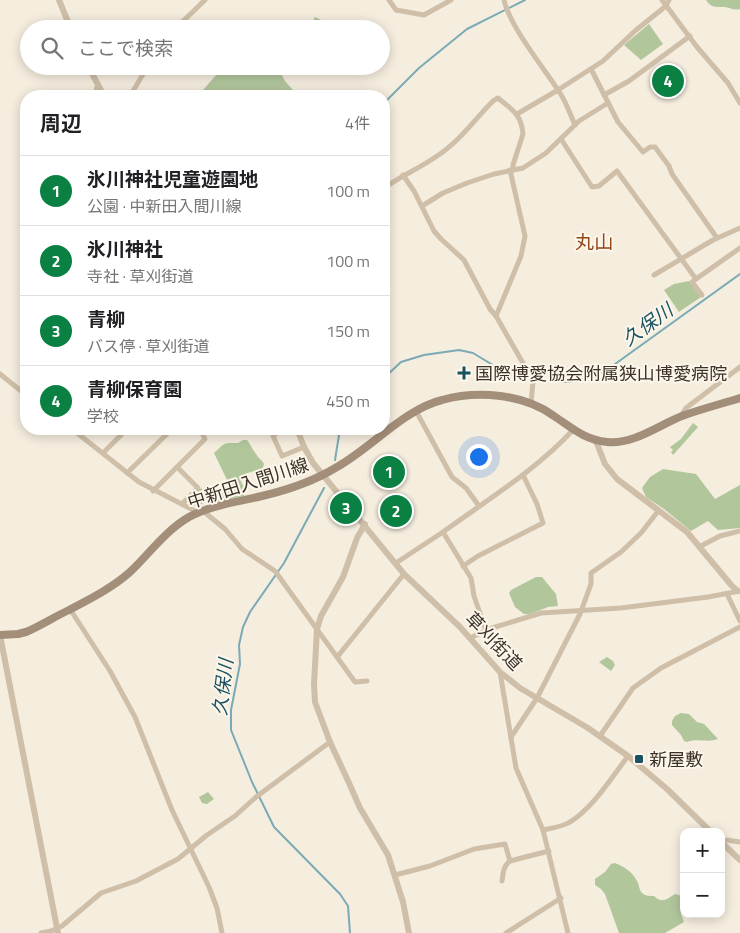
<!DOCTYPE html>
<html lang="ja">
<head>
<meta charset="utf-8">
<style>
  body { margin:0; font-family:"Titillium Web","Noto Sans JP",sans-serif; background:#f2f2f2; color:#202124 }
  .controls { position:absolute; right:15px; bottom:15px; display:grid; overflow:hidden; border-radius:10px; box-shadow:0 2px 12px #0003 }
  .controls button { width:45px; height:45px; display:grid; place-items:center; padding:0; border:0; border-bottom:1px solid #e0e0e0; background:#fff; color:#202124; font:25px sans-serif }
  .you { position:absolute; left:478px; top:456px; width:18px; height:18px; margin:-12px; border:4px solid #fff; border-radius:50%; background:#1a73e8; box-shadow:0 0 0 8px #1a73e833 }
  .badge { display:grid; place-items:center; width:32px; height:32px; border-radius:50%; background:#0b8043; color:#fff; font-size:16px; font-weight:700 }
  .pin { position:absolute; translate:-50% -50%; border:2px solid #fff; box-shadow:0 1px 5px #0006 }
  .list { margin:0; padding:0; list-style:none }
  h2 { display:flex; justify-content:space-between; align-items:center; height:65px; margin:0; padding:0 20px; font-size:21px }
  h2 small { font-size:16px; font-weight:400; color:#757577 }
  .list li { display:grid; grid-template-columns:32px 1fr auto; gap:15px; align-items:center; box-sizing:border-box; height:70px; padding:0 20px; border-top:1px solid #e0e0e0 }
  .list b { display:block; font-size:19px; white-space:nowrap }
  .list p { margin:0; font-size:16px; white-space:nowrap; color:#757577 }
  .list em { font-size:16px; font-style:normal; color:#757577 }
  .icon { flex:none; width:28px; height:28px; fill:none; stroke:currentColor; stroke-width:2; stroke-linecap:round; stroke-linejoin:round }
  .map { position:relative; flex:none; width:740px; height:933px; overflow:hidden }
  .search { position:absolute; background:#fff; box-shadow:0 2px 12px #0003; left:20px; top:20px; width:370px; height:55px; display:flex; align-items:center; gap:12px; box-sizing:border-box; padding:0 18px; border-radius:28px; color:#757577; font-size:19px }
  .panel { position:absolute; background:#fff; box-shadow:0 2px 12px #0003; left:20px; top:90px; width:370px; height:345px; border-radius:20px }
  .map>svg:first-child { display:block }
  .green { fill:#b2c69c }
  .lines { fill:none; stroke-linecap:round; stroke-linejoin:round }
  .stream { stroke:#7aaab5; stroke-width:2 }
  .minor { stroke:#cfbfa8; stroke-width:5 }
  .tertiary { stroke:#cfbfa8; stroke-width:6 }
  .secondary { stroke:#a38e79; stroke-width:8 }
  .poi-dot { fill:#1a5261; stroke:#fcf6eb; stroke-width:2 }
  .labels { text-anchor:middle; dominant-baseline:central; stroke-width:4; stroke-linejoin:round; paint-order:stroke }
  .poi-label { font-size:18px; fill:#3b3129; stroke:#fcf6eb; text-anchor:start }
  .street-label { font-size:18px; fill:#3b3129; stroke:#fcf6eb }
  .neighbourhood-label { font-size:19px; fill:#92481a; stroke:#fcf6eb }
  .water-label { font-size:19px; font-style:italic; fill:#1a5261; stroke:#fcf6eb }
</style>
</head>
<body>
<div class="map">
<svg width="740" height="933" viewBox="0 0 740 933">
  <rect width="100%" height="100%" fill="#f5edde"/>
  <!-- green -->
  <g class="green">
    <path d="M 706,0 L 740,0 L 740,9 C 733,11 730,7 724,7 C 716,7 711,8 706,0 Z"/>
    <polygon points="315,17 325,22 322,29 310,27"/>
    <polygon points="649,24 663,44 641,60 624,45"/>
    <polygon points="224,66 277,66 285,81 298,96 206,96 203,90"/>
    <polygon points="689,281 701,297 679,312 664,290 674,284"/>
    <polygon points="693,423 698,427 673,455 671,452 673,450 670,447 681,439"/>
    <path d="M 243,440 L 247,440 C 251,445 252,449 256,454 C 258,458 262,460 264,464 L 262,470 C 254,471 245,472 240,479 L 244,488 L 244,496 L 216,502 L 208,503 L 208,500 L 223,491 L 229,484 L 214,453 C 226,442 223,443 238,443 Z"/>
    <polygon points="390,457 404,476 387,490 374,468"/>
    <polygon points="663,469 696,474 715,499 740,485 740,528 718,530 708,521 691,531 664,509 646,497 642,488 650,477"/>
    <path d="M 201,488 L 209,496 C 202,505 200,508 189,504 L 188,501 Z"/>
    <polygon points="536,577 542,577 556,594 558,606 548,607 530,614 524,614 515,607 509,593 511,590"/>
    <polygon points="607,657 613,661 615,665 611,671 599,662"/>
    <path d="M 681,713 L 689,714 L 697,722 L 704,724 L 718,739 C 708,743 698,738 687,742 L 684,741 L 681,735 L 672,725 L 672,721 L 675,716 Z"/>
    <polygon points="208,792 214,799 207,804 202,803 199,797"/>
    <path d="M 615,863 C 624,867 632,871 637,881 C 639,884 639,890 642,893 C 645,896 650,896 654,896 C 662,904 667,899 675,894 C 687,896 683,905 681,914 L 684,922 L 665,933 L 619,933 L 605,894 L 601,889 L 595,885 L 595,879 L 605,872 L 611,864 Z"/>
  </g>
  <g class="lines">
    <!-- stream -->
    <g class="stream">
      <polyline points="384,103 419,68 467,29 525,0"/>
      <polyline points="384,378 401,362 424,355 459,350 473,353 506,373 528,378"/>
      <path d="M 536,379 C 561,385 580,382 604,372 L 740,274"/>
      <polyline points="335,460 339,435 343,429"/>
      <polyline points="324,488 284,563 250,612 243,627 239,645 240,664 231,710 231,730 252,782 274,827 340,894 348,906 350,933"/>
    </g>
    <!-- minor -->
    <g class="minor">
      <polyline points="389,0 396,10 424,15 451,0"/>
      <path d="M 504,0 C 510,27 544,68 560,93 C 566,102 570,114 575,125"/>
      <polyline points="662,0 697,47 728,83 740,103"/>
      <polyline points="175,29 205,0"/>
      <polyline points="591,69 618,122 643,152 650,147 655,147 669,166 672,174 717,238"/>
      <polyline points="604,95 629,81 690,36"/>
      <polyline points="94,96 97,87"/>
      <polyline points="130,96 148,66"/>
      <polyline points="517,114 558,90 603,61 636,30 666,6 669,0"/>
      <polyline points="561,139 592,187 599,186 617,171 696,279 740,248"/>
      <polyline points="403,175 414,191 434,231 441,239 464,260 490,309 496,316 531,377 533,382 531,403"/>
      <path d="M 384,188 C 401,176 420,168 437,156 C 459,142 475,119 493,101 L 498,98 C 512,110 521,113 523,134 L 513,165 L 513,170"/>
      <polyline points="422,206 443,193 467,183 494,174 523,168 546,153 579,121 608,103"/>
      <polyline points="654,275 713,240 740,228"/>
      <polyline points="696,279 692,282 702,295"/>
      <polyline points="496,316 521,256 525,236 510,170"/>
      <polyline points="0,374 26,395"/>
      <polyline points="416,411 452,477 466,488 479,506"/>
      <polyline points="681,416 686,408 740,367"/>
      <polyline points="72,429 139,482 199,513"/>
      <polyline points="282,429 273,436 282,456 304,447"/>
      <polyline points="103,453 127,429"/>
      <polyline points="177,467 198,488 182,504"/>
      <polyline points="127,473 172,429"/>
      <polyline points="153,491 205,439 200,429"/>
      <polyline points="203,511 225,529 242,549 275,571 355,682 367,681"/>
      <polyline points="699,547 720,536 740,531"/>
      <polyline points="396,563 443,532"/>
      <polyline points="463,566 478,556 543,523 537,504 523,475"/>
      <polyline points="727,594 740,621"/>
      <polyline points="70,609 110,671 135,717 172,810 209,887 217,908 222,933"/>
      <path d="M 486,631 L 474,596 L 471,578 L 443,532 C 487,500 536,470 573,430"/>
      <polyline points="470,638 492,628 541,613 621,608 708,597 740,591"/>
      <polyline points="338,656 404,574"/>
      <polyline points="500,672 516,768 543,830 568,933"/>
      <polyline points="600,736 633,688 661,668 740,627"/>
      <polyline points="511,737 537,698 580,614 591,584 591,573 621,552 641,533 659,510"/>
      <path d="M 543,830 C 552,828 562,827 570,822 C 592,809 613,776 628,756"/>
      <polyline points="721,842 727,840 740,842"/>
      <polyline points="395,875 430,866 474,849 505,844 510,861"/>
      <path d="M 502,881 C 503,874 503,866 510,861 L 549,851"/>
      <polyline points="41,933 51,931 62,926 101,893 136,881 178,859 207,835 235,816 256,797 330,742"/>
      <polyline points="506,933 561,898"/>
    </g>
    <!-- tertiary -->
    <g class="tertiary">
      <polyline points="59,0 71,29"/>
      <polyline points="88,66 104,96"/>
      <polyline points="297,429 304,447 313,463 404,574 460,627 500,672 520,688 588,728 628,756 667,789 711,832"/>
      <polyline points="596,441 605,464 617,479 687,532 732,586 738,591"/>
      <polyline points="365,524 357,538 343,577 321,616 317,629 314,684 315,702 330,742 349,783 360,808 388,855 403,902 409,933"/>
      <polyline points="0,635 58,933"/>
      <polyline points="721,842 740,860"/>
    </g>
    <!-- secondary -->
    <path class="secondary" d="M 0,635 L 18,634 L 26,632 C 40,626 54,617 69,610 C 90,599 112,588 130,572 C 150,553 165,531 189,517 C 211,505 238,502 262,496 C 288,490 314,481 337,467 C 371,448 405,409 442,400 C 478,390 524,394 554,416 C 572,428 585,440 607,442 C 633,445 659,425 682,416 C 701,409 721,404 740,398"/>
  </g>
  <!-- markers -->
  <g class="poi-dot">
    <path d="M461.5 365.5h5v5h5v5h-5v5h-5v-5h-5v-5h5z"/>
    <rect x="634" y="754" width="10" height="10" rx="2.5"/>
  </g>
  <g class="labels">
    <!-- poi labels -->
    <g class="poi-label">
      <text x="475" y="373">国際博愛協会附属狭山博愛病院</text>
      <text x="649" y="759">新屋敷</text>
    </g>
    <!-- street labels -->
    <g class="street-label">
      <text transform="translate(248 483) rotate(-18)">中新田入間川線</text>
      <text transform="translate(494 641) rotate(46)">草刈街道</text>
    </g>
    <!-- neighbourhood labels -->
    <g class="neighbourhood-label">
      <text x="594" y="241">丸山</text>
    </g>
    <!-- water labels -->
    <g class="water-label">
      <text transform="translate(647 324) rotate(-36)">久保川</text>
      <text transform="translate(222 687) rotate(-83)">久保川</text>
    </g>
  </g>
</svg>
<div class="controls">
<button>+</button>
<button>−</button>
</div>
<div class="you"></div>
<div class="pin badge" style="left:389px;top:472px">1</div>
<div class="pin badge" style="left:396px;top:511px">2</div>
<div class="pin badge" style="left:346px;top:508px">3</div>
<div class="pin badge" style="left:668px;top:81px">4</div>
<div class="search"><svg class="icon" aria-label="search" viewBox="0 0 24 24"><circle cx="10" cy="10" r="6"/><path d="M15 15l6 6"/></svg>ここで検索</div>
<section class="panel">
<h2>周辺<small>4件</small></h2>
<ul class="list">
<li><span class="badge">1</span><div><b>氷川神社児童遊園地</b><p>公園 · 中新田入間川線</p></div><em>100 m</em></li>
<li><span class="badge">2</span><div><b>氷川神社</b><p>寺社 · 草刈街道</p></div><em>100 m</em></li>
<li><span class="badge">3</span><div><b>青柳</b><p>バス停 · 草刈街道</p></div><em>150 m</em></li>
<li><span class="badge">4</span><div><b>青柳保育園</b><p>学校</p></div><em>450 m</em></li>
</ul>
</section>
</div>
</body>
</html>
